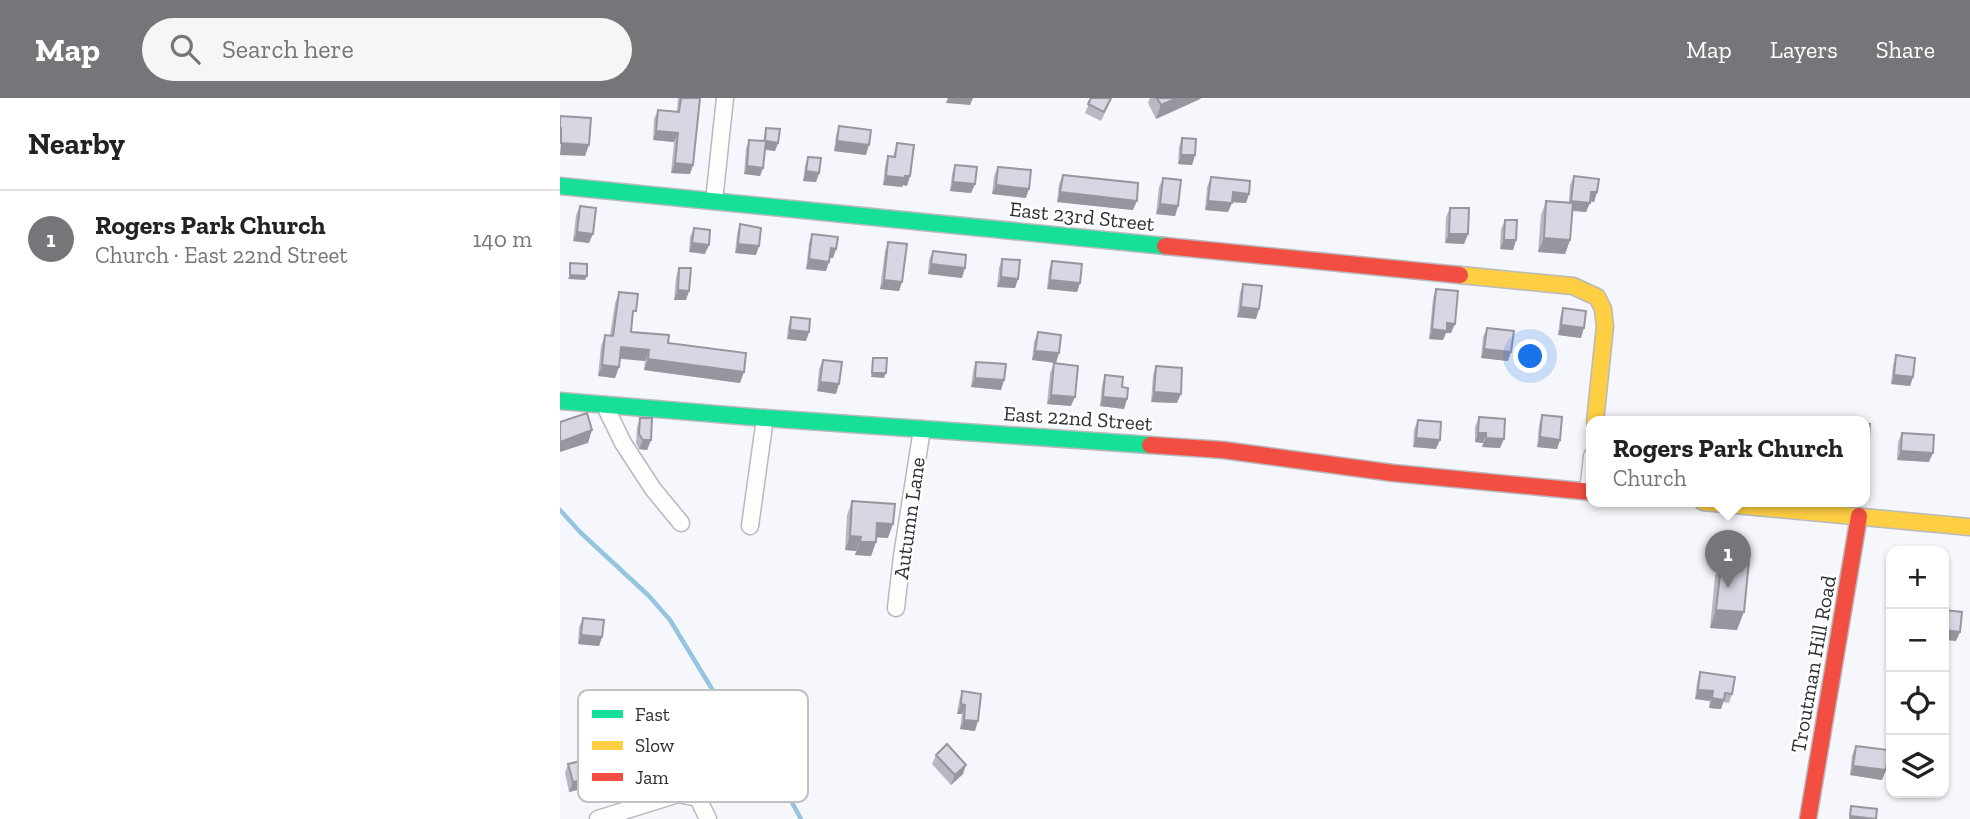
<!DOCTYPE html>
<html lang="en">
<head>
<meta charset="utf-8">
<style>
  body { margin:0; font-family:"Zilla Slab",serif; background:#f6f6f6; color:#222 }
  .controls { position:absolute; right:21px; bottom:21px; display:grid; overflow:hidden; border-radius:14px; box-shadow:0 2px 5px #0004 }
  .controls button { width:63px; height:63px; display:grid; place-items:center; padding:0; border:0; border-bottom:2px solid #e0e0e0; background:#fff; color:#222; font:35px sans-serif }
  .you { position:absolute; left:971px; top:259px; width:24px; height:24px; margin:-18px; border:5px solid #fff; border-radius:50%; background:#1a73e8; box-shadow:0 0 0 10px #1a73e833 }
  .badge { display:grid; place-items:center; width:46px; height:46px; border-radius:50%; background:#74767a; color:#fff; font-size:23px; font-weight:700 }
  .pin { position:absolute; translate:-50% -58px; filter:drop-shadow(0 2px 4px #0008) }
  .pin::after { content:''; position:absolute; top:37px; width:24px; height:21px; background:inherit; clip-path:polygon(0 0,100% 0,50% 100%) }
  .popup { position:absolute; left:1026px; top:318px; width:284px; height:91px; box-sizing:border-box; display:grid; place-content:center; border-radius:14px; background:#fff; filter:drop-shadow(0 2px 5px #0005); font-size:23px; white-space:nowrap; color:#767676 }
  .popup b { font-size:26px; color:#222 }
  .popup::after { content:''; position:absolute; left:50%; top:100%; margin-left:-14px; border:14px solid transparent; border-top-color:#fff }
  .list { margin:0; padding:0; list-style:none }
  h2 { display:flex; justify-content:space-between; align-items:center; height:91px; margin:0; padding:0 28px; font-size:30px }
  h2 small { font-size:23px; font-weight:400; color:#767676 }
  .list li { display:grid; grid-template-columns:46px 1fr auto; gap:21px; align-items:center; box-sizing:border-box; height:98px; padding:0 28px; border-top:2px solid #e0e0e0 }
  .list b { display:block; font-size:26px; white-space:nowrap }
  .list p { margin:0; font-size:23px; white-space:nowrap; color:#767676 }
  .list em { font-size:23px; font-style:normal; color:#767676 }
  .icon { flex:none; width:38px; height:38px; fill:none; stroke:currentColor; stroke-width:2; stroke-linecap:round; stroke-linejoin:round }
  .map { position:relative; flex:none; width:1410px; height:721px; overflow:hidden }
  header { display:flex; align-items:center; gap:42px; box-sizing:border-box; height:98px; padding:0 35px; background:#74767a; color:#fff }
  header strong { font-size:33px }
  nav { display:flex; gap:38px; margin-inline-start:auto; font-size:24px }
  .search { width:490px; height:63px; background:#f6f6f6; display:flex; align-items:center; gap:18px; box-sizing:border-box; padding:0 24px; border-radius:38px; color:#767676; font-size:26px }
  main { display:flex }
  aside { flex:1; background:#fff }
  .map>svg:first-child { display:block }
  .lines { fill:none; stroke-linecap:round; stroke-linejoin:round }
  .stream { stroke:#95c5de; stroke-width:4.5 }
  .street-casing { stroke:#b7b9bd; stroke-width:19 }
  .fast-casing { stroke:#b7b9bd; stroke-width:19 }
  .slow-casing { stroke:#b7b9bd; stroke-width:19 }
  .jam-casing { stroke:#b7b9bd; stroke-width:19 }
  .street { stroke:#fefeff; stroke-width:16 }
  .fast { stroke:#16e098; stroke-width:16 }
  .slow { stroke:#ffcf43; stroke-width:16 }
  .jam { stroke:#f24e42; stroke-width:16 }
  .wall { fill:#bbb7c2 }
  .shaded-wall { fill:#99959e }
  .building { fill:#dad5e2; stroke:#99959e; stroke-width:2 }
  .labels { text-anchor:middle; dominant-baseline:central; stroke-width:5; stroke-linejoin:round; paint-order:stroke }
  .street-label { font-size:21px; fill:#2e3034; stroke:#fff }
  .key { fill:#fff; stroke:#c0c1c2; stroke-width:2 }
  .key-label { font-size:19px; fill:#2e3034 }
</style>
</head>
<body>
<header>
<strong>Map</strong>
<div class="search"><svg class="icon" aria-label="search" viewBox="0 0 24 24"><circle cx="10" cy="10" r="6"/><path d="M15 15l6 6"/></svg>Search here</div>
<nav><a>Map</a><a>Layers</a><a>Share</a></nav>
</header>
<main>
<aside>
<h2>Nearby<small></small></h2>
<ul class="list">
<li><span class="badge">1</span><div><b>Rogers Park Church</b><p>Church · East 22nd Street</p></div><em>140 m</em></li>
</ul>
</aside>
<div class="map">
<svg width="1410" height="721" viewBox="0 0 1410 721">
  <rect width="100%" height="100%" fill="#f6f7fc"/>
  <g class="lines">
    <!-- stream -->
    <polyline class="stream" points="0,412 20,434 89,498 110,522 169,619 204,659 222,686 241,721"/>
    <defs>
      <g id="street">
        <polyline points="154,103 165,0"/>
        <polyline points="45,308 63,345 93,391 121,425"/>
        <polyline points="1028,394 1032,358"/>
        <polyline points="190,428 205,320"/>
        <polyline points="336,510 342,458 362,331"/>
        <polyline points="38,721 118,696 138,700 148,721"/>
      </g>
      <g id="fast">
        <polyline points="0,88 605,148"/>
        <polyline points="0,303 205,320 590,347"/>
      </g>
      <g id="slow">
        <polyline points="900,177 1013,188 1037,199 1043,211 1045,228 1035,324"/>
        <polyline points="1143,404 1410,429"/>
      </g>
      <g id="jam">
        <polyline points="605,148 900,177"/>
        <polyline points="590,347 663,352 833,375 1032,394"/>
        <polyline points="1248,721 1299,418"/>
      </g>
    </defs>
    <!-- street casing -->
    <use href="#street" class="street-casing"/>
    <!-- fast casing -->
    <use href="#fast" class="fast-casing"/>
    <!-- slow casing -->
    <use href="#slow" class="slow-casing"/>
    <!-- jam casing -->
    <use href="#jam" class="jam-casing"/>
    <!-- street -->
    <use href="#street" class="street"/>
    <!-- fast -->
    <use href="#fast" class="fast"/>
    <!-- slow -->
    <use href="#slow" class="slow"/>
    <!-- jam -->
    <use href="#jam" class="jam"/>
  </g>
  <!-- wall -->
  <g class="wall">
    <polygon points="118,0 140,0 133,67 130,76 111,75 114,44 93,42 94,21 98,12 117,13"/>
    <polygon points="530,0 552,0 541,23 525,15 531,1"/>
    <polygon points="590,0 641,0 640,1 596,21 588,5"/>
    <polygon points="279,28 306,57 274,53 276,37"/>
    <polygon points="206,30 218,45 215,53 205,52 203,70 200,78 184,76 186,50 189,42 203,43"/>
    <polygon points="622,40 635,57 632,67 618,66 619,49"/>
    <polygon points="337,45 350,78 347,88 343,87 342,89 323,87 325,68 328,58 333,59"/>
    <polygon points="248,59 259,75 256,84 243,83 245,68"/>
    <polygon points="395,67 415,86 411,95 390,93 392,76"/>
    <polygon points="438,69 466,100 432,96 434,78"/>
    <polygon points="503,77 573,112 497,104 499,86"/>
    <polygon points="1014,78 1037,94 1034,104 1030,103 1026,114 1012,113 1010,142 1005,156 978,154 981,117 986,103 1009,104 1010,87"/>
    <polygon points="651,79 689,96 686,105 672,104 668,114 645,112 647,89"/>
    <polygon points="603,80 618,108 615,118 596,116 599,89"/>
    <polygon points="20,108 29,145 13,143 16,117"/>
    <polygon points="890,110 908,136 904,146 885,145 886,119"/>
    <polygon points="945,122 956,142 953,152 940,151 941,131"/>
    <polygon points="180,126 196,157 175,155 177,136"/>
    <polygon points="134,130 145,156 129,154 130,139"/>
    <polygon points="252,136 276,151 273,160 270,160 266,173 246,171 249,145"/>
    <polygon points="328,144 342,184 339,193 320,191 325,153"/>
    <polygon points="373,153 402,180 368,176 369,162"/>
    <polygon points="442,161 458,181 455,190 437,189 439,170"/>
    <polygon points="492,163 520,185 517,194 487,191 489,172"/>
    <polygon points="119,170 129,193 126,202 114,202 116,179"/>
    <polygon points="683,186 696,221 677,219 680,195"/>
    <polygon points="876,191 891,235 886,235 883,242 869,241 873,200"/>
    <polygon points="59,194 72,223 71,234 108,245 180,285 84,272 85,263 60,261 59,269 55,280 38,278 41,248 45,237 50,238 55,205"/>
    <polygon points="1003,210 1021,240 998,237 1000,220"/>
    <polygon points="231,219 249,234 246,243 227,241 228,229"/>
    <polygon points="927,230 948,263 921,260 923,239"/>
    <polygon points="478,234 496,265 472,262 474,244"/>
    <polygon points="1336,257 1353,279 1350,288 1331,286 1333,267"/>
    <polygon points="263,262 276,296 257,293 259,271"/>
    <polygon points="416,264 444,282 441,292 411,289 413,273"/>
    <polygon points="494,265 511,308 487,306 490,275"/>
    <polygon points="596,268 617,305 591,304 593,277"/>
    <polygon points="545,277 562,289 567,301 564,311 540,308 542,287"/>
    <polygon points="982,317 1000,342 997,351 977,349 979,327"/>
    <polygon points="919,319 940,350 922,349 923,345 915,344 915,329"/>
    <polygon points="80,320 91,342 87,352 79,351 76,345 77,329"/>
    <polygon points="858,322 876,351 853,349 854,331"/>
    <polygon points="1342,335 1369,364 1337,362 1338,344"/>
    <polygon points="292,403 328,440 316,439 316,444 311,458 295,457 296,453 285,452 287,417"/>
    <polygon points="1162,460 1177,532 1150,530 1155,478"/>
    <polygon points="23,520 42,539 39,548 18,546 19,529"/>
    <polygon points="1140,574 1172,596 1169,605 1163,604 1161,611 1149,610 1150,603 1135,601 1137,584"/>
    <polygon points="402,593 415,633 400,631 402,616 397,616 399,603"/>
    <polygon points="86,625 124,650 88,661 81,639"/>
    <polygon points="1296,648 1322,682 1290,677 1292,657"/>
    <polygon points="376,657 403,676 391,687 372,666"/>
    <polygon points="8,666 34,688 9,694 5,675"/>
  </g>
  <!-- shaded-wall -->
  <g class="shaded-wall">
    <polygon points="388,0 413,0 410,7 386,5"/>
    <polygon points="617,0 641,0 640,1 596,21 601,7"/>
    <polygon points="96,33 118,35 114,44 93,42"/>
    <polygon points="206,43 218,45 215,53 203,51"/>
    <polygon points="277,43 309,47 306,57 274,53"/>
    <polygon points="1,45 29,47 25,58 0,57"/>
    <polygon points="621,57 635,57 632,67 618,66"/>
    <polygon points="115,65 133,67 130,76 111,75"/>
    <polygon points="187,68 203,70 200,78 184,76"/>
    <polygon points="246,73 259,75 256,84 243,83"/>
    <polygon points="326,78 350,78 347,88 343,87 342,89 323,87"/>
    <polygon points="393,84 415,86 411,95 390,93"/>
    <polygon points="436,87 469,91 466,100 432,96"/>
    <polygon points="500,94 577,103 573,112 497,104"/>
    <polygon points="673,94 689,96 686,105 669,104"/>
    <polygon points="1031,94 1037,94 1034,104 1028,103"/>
    <polygon points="648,103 672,105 668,114 645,112"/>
    <polygon points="1011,103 1030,105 1026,114 1008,112"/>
    <polygon points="600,106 618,108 615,118 596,116"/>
    <polygon points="17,134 33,136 29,145 13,143"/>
    <polygon points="889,136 908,136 904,146 885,145"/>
    <polygon points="984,140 1010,142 1005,156 978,154"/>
    <polygon points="944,142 956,142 953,152 940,151"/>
    <polygon points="132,145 149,147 145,156 129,154"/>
    <polygon points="178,146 199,148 196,157 175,155"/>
    <polygon points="271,150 276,151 273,160 267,160"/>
    <polygon points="249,161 269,164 266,173 246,171"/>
    <polygon points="371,166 405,170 402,180 368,176"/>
    <polygon points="10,177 27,178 25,182 8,181"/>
    <polygon points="441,179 458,181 455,190 437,189"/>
    <polygon points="324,182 342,184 339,193 320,191"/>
    <polygon points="490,182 520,185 517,194 487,191"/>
    <polygon points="118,192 129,193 126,202 114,202"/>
    <polygon points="681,209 699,211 696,221 677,219"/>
    <polygon points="887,225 895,226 891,235 886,235 883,242 869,241 872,231"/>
    <polygon points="1001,227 1024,230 1021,240 998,237"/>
    <polygon points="230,232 249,234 246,243 227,241"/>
    <polygon points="61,249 89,252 85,263 57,260"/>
    <polygon points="924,251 951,254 948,263 921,260"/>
    <polygon points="475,253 499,255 496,265 472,262"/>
    <polygon points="88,261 184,274 180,285 84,272"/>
    <polygon points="42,267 59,269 55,280 38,278"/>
    <polygon points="312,275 326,275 324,280 311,279"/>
    <polygon points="1334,277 1353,279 1350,288 1331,286"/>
    <polygon points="415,280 444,282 441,292 411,289"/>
    <polygon points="260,284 279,286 276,296 257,293"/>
    <polygon points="594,294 621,296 617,305 591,304"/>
    <polygon points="491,297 515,299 511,308 487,306"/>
    <polygon points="543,299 567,301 564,311 540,308"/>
    <polygon points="32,332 28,345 0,354 0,344"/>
    <polygon points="918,335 926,335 923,345 915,344"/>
    <polygon points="980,339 1000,342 997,351 977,349"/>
    <polygon points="856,340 880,342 876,351 853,349"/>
    <polygon points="926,340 944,341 940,350 922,349"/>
    <polygon points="1305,340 1309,340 1306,350 1305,350"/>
    <polygon points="83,342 91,342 87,352 79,351"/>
    <polygon points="1341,353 1373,355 1369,364 1337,362"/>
    <polygon points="317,425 333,426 328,440 312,439"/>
    <polygon points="290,438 301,439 296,453 285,452"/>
    <polygon points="300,444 316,444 311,458 295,457"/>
    <polygon points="1156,512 1184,514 1177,532 1150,530"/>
    <polygon points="1384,532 1400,534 1396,543 1384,542"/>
    <polygon points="21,537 42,539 39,548 18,546"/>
    <polygon points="1138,592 1153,593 1150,603 1135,601"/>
    <polygon points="1152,600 1164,602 1161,611 1149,610"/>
    <polygon points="401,606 405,607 402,616 397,616"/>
    <polygon points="404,622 418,623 415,633 400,631"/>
    <polygon points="129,636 124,650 88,661 93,647"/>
    <polygon points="406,667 403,676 391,687 395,677"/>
    <polygon points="1293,668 1326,672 1322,682 1290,677"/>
    <polygon points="38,679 34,688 9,694 13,684"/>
    <polygon points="1290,718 1314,721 1289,721"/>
  </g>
  <!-- building -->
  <g class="building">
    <polygon points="121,0 140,0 133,67 115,65 118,35 96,33 98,12 119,14"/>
    <polygon points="531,0 551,0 544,14 528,6"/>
    <polygon points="597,0 617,0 601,7"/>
    <polygon points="0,18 31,20 29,47 1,45 1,30 0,30"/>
    <polygon points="279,28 311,32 309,47 277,43"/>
    <polygon points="206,30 220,31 218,45 206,43 203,70 187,68 189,42 205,43"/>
    <polygon points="622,40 636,41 635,57 621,57"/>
    <polygon points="337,45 354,47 350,78 345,78 345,80 326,78 328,58 335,59"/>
    <polygon points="248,59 261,60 259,75 246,73"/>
    <polygon points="395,67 417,69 415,86 393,84"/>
    <polygon points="438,69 471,72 469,91 436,87"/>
    <polygon points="503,77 578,85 577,103 500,94"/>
    <polygon points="1014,78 1039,81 1037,94 1031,94 1030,105 1011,103"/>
    <polygon points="651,79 690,83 689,96 673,94 672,105 648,103"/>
    <polygon points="603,80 621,82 618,108 600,106"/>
    <polygon points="986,103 1013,105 1010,142 984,140"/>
    <polygon points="20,108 36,110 33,136 17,134"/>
    <polygon points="890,110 909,110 908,136 889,136"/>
    <polygon points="945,122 957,122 956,142 944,142"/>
    <polygon points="180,126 201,130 199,148 178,146"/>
    <polygon points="134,130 150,132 149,147 132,145"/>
    <polygon points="252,136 278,139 276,151 271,150 269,164 249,161"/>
    <polygon points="328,144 347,146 342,184 324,182"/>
    <polygon points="373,153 406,157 405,170 371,166"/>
    <polygon points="442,161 460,162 458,181 441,179"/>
    <polygon points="492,163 522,166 520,185 490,182"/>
    <polygon points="10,165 27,166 27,178 10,177"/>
    <polygon points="119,170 131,170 129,193 118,192"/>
    <polygon points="683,186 702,188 699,211 681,209"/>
    <polygon points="876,191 898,193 895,226 887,225 887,233 872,231"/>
    <polygon points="59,194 78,196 76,213 73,213 71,234 109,237 108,245 186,255 184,274 88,261 89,252 61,249 59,269 42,267 45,237 53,238"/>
    <polygon points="1003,210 1026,213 1024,230 1001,227"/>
    <polygon points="231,219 250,221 249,234 230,232"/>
    <polygon points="927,230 954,233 951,254 924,251"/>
    <polygon points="478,234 501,237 499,255 475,253"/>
    <polygon points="1336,257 1355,260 1353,279 1334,277"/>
    <polygon points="313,260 327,260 326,275 312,275"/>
    <polygon points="263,262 282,264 279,286 260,284"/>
    <polygon points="416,264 446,266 444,282 415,280"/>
    <polygon points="494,265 518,268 515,299 491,297"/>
    <polygon points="596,268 622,270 621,296 594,294"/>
    <polygon points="545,277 563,279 562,289 568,290 567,301 543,299"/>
    <polygon points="27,315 32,332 0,344 0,324"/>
    <polygon points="982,317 1002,319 1000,342 980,339"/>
    <polygon points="919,319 945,321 944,341 926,340 926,335 918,335"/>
    <polygon points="80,320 92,320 91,342 83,342 79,336"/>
    <polygon points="1196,321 1220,324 1196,324"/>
    <polygon points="858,322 881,324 880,342 856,340"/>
    <polygon points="1305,326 1310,326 1309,340 1305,340"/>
    <polygon points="1342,335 1374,337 1373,355 1341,353"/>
    <polygon points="292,403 335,406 333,426 317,425 316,444 300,444 301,439 290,438"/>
    <polygon points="1162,460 1189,463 1184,514 1156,512"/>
    <polygon points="1384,512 1402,514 1400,534 1384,532"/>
    <polygon points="23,520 44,522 42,539 21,537"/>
    <polygon points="1140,574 1175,579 1172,596 1165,595 1164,602 1152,600 1153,593 1138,592"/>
    <polygon points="402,593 421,596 418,623 404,622 405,607 401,606"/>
    <polygon points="122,614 129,636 93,647 86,625"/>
    <polygon points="387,646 406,667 395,677 376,657"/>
    <polygon points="1296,648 1328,652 1326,672 1293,668"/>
    <polygon points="33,660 38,679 13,684 8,666"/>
    <polygon points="1291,708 1317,711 1316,721 1290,718"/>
  </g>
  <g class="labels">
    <!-- street labels -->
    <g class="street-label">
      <text transform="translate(522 118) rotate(6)">East 23rd Street</text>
      <text transform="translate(518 320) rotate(4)">East 22nd Street</text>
      <text transform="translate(349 420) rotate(-82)">Autumn Lane</text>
      <text transform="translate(1253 566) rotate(-80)">Troutman Hill Road</text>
    </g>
  </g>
  <!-- legend -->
  <rect x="18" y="592" width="230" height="112" rx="10" class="key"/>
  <rect x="32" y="612" width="31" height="8" fill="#16e098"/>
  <rect x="32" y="643" width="31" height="9" fill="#ffcf43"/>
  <rect x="32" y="675" width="31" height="8" fill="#f24e42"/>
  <g class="key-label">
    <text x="75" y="623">Fast</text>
    <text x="75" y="654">Slow</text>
    <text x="75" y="686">Jam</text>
  </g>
</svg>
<div class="controls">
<button>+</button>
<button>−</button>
<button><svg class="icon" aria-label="locate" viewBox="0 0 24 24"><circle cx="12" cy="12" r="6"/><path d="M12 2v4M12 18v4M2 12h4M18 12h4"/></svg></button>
<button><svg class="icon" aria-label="layers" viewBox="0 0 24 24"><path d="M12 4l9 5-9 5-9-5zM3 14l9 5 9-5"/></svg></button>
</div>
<div class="you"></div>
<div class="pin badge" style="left:1168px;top:490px">1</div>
<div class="popup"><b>Rogers Park Church</b>Church</div>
</div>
</main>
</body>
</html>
